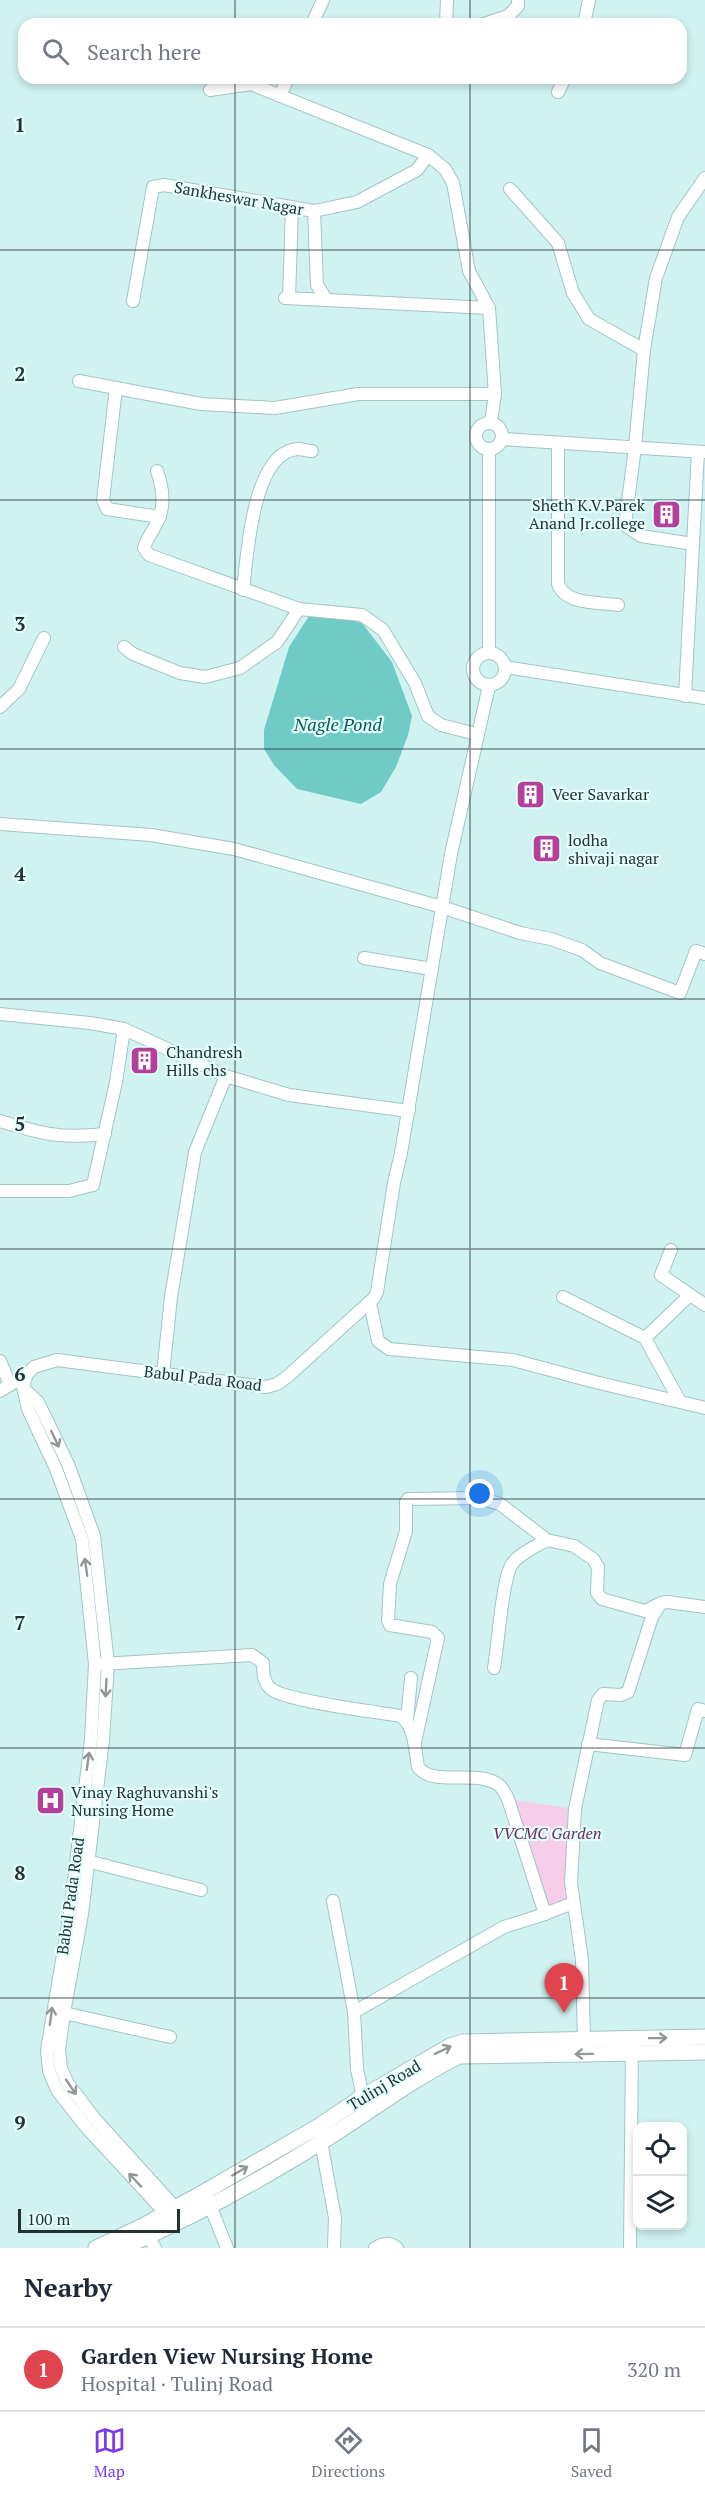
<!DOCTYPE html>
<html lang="en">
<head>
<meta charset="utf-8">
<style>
  body { margin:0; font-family:"PT Serif",serif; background:#f2f2f3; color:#1f2937 }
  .controls { position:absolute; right:18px; bottom:18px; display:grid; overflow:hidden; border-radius:12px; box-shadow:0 3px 9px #0003 }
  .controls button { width:54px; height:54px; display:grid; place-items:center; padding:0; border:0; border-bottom:2px solid #e0e1e3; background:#fff; color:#1f2937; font:30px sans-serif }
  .scale { position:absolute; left:18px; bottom:15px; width:162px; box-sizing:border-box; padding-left:6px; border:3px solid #253231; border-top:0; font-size:16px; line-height:21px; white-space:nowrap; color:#253231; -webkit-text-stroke:4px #e3fffd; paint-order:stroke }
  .you { position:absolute; left:480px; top:1494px; width:21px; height:21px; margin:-15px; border:4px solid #fff; border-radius:50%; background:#1a73e8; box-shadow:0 0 0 9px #1a73e833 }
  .badge { display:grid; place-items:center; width:39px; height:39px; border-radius:50%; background:#7c3aed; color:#fff; font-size:20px; font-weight:700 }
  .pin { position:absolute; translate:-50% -50px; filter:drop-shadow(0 2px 3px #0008) }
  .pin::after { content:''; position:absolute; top:32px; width:21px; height:18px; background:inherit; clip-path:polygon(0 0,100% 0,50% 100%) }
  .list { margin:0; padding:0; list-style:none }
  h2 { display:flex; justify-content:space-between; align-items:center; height:78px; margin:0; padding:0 24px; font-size:26px }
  h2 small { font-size:20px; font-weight:400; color:#747a83 }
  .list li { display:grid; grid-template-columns:39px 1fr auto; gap:18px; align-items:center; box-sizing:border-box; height:84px; padding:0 24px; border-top:2px solid #e0e1e3 }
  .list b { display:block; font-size:22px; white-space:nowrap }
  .list p { margin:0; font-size:20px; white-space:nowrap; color:#747a83 }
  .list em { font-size:20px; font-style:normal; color:#747a83 }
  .icon { flex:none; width:33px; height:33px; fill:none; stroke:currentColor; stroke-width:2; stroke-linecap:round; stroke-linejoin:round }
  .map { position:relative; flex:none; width:705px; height:2248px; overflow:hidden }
  .search { position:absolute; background:#fff; box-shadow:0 3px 9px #0003; left:18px; right:18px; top:18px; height:66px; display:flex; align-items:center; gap:15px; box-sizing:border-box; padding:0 21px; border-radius:18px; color:#747a83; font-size:22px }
  .sheet { height:162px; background:#fff }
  nav { display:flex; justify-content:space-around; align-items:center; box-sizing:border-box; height:84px; border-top:2px solid #e0e1e3; background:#fff; font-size:16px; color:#747a83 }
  nav a { display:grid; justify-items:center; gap:3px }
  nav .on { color:#7c3aed }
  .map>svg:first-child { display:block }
  .green { fill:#f6ceea }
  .water { fill:#70cac6 }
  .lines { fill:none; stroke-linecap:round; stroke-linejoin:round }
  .minor-casing { stroke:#a3c5c3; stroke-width:14 }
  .major-casing { stroke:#a3c5c3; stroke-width:17 }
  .minor { stroke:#fff; stroke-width:12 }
  .major { stroke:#fff; stroke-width:15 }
  .oneway { stroke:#929898 }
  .grid { fill:none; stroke:#253231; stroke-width:1.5; stroke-opacity:0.55 }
  .labels { text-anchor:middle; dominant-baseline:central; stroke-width:4.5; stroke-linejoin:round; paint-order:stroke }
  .street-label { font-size:16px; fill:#253231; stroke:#e3fffd }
  .poi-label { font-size:16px; fill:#253231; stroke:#e3fffd; text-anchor:start }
  .park-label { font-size:16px; font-style:italic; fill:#6f2b60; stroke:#e3fffd }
  .water-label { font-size:18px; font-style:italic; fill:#065957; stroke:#e3fffd }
  .grid-label { font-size:20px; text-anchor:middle; font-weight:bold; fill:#253231; stroke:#e3fffd; stroke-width:4.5; stroke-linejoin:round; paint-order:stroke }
</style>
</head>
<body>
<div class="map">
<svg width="705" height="2248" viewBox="0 0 705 2248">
  <rect width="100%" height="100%" fill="#d0f3f1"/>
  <!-- green -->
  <polygon class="green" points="508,1799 575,1809 573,1903 545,1914"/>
  <!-- water -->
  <polygon class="water" points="309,616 338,617 362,623 392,662 412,716 408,735 396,767 381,792 361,804 297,789 274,765 264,749 264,730 289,647"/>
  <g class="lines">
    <defs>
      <g id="minor">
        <polyline points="312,24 323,0"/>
        <polyline points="446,24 447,0"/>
        <polyline points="484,24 508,16 518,6 518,0"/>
        <polyline points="584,24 589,0"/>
        <polyline points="210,90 251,84 428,155 445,169 453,183 469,271 489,308 495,394 491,422"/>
        <polyline points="558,92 565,78"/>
        <polyline points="280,96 288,78"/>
        <polyline points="510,189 558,243 573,293 589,319 644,350"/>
        <polyline points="314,211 317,285 326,299"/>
        <polyline points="285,298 489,308"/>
        <polyline points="289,298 292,207"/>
        <polyline points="133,301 153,187 164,185 314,211 357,202 417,170 428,155"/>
        <polyline points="79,381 201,404 275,408 358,394 495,394"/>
        <polyline points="116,388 103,500 107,509 160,517"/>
        <circle cx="489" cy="436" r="13"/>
        <polyline points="502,439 705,452"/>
        <path d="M 558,443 L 558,584 C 566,605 598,602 618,605"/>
        <path d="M 157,471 C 162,485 165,503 159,518 C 155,529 147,537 144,548 L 149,555 L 299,609"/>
        <polyline points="693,544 698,452"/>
        <path d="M 243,590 C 247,558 252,451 298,449 C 302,449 307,451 312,451"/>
        <polyline points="124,647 133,654 180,673 205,677 240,668 277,642 299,609 362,615 383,630 415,683 428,716 441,725 476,734"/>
        <circle cx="489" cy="669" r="16"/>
        <polyline points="489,653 489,449"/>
        <polyline points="505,667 705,698"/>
        <polyline points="685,696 693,544 641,536 626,526 626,517 635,447 644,350 656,278 678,217 705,178"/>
        <polyline points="0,707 19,689 44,638"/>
        <polyline points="0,824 151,835 234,849 442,907 520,933 551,939 582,950 600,963 680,993 696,951 705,954"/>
        <polyline points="364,958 432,969"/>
        <polyline points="0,1014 90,1023 124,1029 226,1076 289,1095 409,1111"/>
        <path d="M 0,1121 C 41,1134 62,1139 105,1134"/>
        <polyline points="0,1191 69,1191 93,1185 116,1082 124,1029"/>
        <polyline points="671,1250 661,1275 705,1305"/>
        <polyline points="563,1297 645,1338 679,1400"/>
        <polyline points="370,1303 378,1341 389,1349 513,1360 595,1382 705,1408"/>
        <polyline points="645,1338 690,1295"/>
        <polyline points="0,1361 10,1385"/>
        <polyline points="163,1374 171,1297 195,1152 226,1076"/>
        <polyline points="25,1390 38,1402 68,1464 94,1536 108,1664 103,1740 82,1914 64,2013 59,2050 61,2068 68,2084 95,2119 181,2214"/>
        <polyline points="0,1391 27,1374"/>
        <path d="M 101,1664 L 252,1655 L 263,1663 C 263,1672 263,1682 271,1689 C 286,1701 377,1712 401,1716 C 415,1727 415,1750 418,1767 C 433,1788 480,1768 500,1786 C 503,1789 506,1795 508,1799 L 545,1914 L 573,1903"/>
        <path d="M 494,1668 C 498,1647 502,1578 512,1564 C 520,1553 535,1547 547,1540"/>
        <polyline points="407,1720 411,1678"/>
        <polyline points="415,1742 438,1638 432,1632 390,1625 388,1620 390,1584 406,1531 406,1502 408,1499 479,1498 500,1504 547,1540 574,1546 593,1559 598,1567 597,1593 602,1599 645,1611 661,1603"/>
        <polyline points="588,1744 685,1755 698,1709 705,1711"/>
        <polyline points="87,1861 201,1890"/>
        <polyline points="333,1901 354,2012 357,2069 364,2102"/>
        <polyline points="354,2012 504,1927 545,1914"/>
        <polyline points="64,2013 170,2037"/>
        <polyline points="584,2040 582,1960 571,1883 575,1809 598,1700 603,1694 621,1695 628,1692 652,1617 661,1603 668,1602 705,1607"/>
        <polyline points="320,2136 335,2218 334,2248"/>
        <polyline points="207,2198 227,2248"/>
        <polyline points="171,2219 86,2127 57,2090 49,2071 47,2050 70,1913 91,1739 95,1664 82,1539 56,1469 28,1409 23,1387 27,1374 34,1367 57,1360 266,1387 277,1384 287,1377 374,1298 377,1292 394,1183 401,1153 451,854 489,686"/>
        <polyline points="144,2228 155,2248"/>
        <path d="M 375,2248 C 383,2243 389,2242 397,2248"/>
        <polyline points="630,2248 632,2046"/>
      </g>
      <g id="major">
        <polyline points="96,2248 143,2226 204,2192 319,2126 362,2097 450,2046 463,2042 705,2037"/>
        <path d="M 121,2248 C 190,2219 259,2181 323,2141 C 368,2113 411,2080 459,2056 L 705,2052"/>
      </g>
    </defs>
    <!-- minor casing -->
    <use href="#minor" class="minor-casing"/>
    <!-- major casing -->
    <use href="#major" class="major-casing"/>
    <!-- minor -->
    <use href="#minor" class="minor"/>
    <!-- major -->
    <use href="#major" class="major"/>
  </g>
  <!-- one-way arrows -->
  <defs><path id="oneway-shaft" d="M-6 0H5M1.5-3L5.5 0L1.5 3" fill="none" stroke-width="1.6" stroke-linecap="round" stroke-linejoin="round" transform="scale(1.5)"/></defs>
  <g class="oneway">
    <use href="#oneway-shaft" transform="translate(55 1439) rotate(65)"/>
    <use href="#oneway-shaft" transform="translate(86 1567) rotate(-98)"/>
    <use href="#oneway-shaft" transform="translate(106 1688) rotate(93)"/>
    <use href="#oneway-shaft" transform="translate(88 1761) rotate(-82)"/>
    <use href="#oneway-shaft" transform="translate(51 2016) rotate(-82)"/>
    <use href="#oneway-shaft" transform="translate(658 2038) rotate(-1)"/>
    <use href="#oneway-shaft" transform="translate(443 2050) rotate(-26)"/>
    <use href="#oneway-shaft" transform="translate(584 2054) rotate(179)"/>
    <use href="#oneway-shaft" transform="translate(71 2087) rotate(56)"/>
    <use href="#oneway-shaft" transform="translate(240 2171) rotate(-30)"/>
    <use href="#oneway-shaft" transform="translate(135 2180) rotate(-133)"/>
  </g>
  <!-- grid -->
  <path class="grid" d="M 235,0 L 235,24M 470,0 L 470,24M 235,78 L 235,2248M 470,78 L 470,2248M 0,250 L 705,250M 0,500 L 705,500M 0,749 L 705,749M 0,999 L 705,999M 0,1249 L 705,1249M 0,1499 L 705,1499M 0,1748 L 705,1748M 0,1998 L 705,1998"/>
  <!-- icons -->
  <defs>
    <symbol id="building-square" viewBox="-11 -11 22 22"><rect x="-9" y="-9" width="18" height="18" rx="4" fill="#b3409b" stroke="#e3fffd"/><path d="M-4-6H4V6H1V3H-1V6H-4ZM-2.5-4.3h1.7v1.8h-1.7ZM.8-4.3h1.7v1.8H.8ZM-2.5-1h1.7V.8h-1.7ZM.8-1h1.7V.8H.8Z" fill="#fff"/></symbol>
    <symbol id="hospital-square" viewBox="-11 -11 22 22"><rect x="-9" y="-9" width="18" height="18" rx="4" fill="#b3409b" stroke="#e3fffd"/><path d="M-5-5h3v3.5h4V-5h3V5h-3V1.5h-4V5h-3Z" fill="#fff"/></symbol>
  </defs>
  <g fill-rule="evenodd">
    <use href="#building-square" x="650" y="498" width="33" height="33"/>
    <use href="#building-square" x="514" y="778" width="33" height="33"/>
    <use href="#building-square" x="530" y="832" width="33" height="33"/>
    <use href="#building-square" x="128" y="1044" width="33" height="33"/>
    <use href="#hospital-square" x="34" y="1784" width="33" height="33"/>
  </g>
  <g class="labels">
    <!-- street labels -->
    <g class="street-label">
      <text transform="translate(239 198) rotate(10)">Sankheswar Nagar</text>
      <text transform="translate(203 1378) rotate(7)">Babul Pada Road</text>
      <text transform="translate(70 1896) rotate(-82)">Babul Pada Road</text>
      <text transform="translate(384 2085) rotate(-31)">Tulinj Road</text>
    </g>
    <!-- poi labels -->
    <g class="poi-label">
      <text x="645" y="505" text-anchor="end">Sheth K.V.Parek<tspan x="645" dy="18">Anand Jr.college</tspan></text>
      <text x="552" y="794">Veer Savarkar</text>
      <text x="568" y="840">lodha<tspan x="568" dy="18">shivaji nagar</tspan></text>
      <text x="166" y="1052">Chandresh<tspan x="166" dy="18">Hills chs</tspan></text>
      <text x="71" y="1792">Vinay Raghuvanshi's<tspan x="71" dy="18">Nursing Home</tspan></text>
    </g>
    <!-- park labels -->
    <g class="park-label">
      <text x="547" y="1833">VVCMC Garden</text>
    </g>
    <!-- water labels -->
    <g class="water-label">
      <text x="338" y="724">Nagle Pond</text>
    </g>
  </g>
  <g class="grid-label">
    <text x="20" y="132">1</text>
    <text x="20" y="381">2</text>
    <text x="20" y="631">3</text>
    <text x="20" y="881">4</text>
    <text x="20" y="1131">5</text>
    <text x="20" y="1381">6</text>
    <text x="20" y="1630">7</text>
    <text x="20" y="1880">8</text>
    <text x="20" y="2130">9</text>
  </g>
</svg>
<div class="controls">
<button><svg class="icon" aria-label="locate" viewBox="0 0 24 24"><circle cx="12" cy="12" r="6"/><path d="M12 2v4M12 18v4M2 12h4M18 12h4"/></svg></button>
<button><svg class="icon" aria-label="layers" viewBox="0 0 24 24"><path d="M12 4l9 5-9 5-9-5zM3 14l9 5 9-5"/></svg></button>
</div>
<div class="scale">100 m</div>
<div class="you"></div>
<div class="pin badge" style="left:564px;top:2013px;background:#e0444e">1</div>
<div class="search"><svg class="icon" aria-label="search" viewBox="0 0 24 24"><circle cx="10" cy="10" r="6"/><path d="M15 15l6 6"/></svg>Search here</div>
</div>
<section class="sheet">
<h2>Nearby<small></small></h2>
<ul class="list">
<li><span class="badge" style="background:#e0444e">1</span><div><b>Garden View Nursing Home</b><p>Hospital · Tulinj Road</p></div><em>320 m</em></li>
</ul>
</section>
<nav>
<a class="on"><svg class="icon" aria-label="map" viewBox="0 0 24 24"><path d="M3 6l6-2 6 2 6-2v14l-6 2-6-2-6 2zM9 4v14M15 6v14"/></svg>Map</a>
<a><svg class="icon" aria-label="directions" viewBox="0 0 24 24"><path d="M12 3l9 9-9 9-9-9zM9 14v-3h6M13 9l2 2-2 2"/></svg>Directions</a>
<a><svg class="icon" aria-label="saved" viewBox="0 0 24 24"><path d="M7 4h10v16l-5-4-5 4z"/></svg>Saved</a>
</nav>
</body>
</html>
